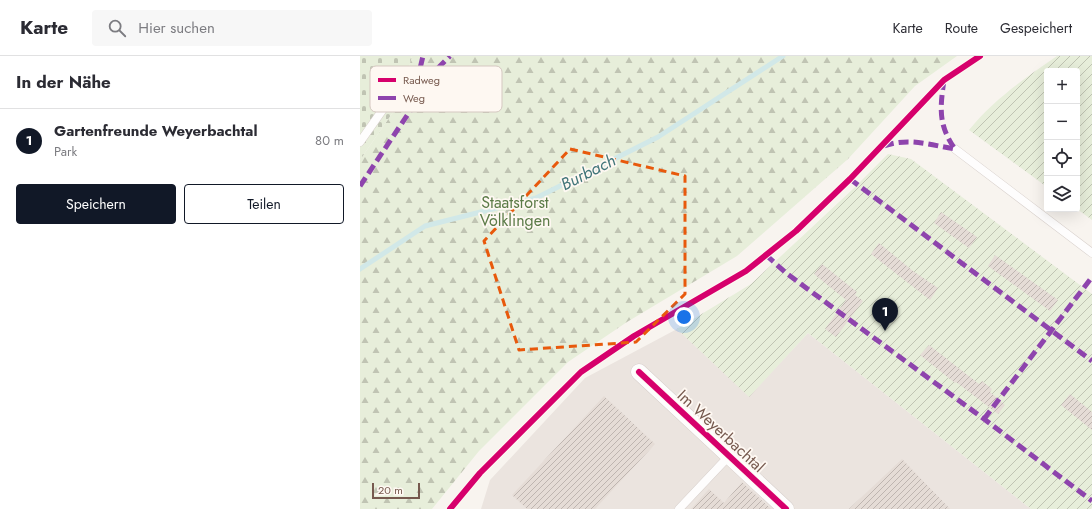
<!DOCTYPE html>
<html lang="de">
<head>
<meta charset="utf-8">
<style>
  body { margin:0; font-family:Jost,sans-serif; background:#f7f7f7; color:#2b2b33 }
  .controls { position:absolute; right:12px; top:12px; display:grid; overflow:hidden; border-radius:4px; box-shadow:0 4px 16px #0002 }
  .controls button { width:36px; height:36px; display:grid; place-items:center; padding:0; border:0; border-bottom:1px solid #e1e1e2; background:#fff; color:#2b2b33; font:20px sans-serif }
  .scale { position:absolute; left:12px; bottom:10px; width:48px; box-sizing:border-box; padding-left:4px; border:2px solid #76594e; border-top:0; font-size:11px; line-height:14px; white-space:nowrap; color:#76594e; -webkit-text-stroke:3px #fef8f2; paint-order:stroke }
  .you { position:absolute; left:324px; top:261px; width:14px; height:14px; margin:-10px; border:3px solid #fff; border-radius:50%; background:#1a73e8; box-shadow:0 0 0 6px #1a73e833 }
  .badge { display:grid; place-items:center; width:26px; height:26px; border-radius:50%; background:#111827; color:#fff; font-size:13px; font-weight:700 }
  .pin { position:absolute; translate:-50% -33px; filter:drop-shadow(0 1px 2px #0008) }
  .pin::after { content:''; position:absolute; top:21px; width:14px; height:12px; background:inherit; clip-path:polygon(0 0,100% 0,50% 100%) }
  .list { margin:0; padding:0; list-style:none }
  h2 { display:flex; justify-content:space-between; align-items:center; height:52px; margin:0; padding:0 16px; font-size:17px }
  h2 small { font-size:13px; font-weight:400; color:#7c7c81 }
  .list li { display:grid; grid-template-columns:26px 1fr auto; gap:12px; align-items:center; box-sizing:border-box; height:64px; padding:0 16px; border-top:1px solid #e1e1e2 }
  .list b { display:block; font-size:15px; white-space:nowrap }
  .list p { margin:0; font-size:13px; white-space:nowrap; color:#7c7c81 }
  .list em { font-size:13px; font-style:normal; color:#7c7c81 }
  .actions { display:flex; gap:8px; padding:12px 16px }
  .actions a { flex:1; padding:9px 0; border:1px solid #111827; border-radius:4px; text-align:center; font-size:14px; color:#111827 }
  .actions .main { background:#111827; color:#fff }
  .icon { flex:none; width:22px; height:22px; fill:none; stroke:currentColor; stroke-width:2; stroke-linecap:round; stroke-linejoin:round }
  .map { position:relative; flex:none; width:732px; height:453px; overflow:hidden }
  header { display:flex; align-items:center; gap:24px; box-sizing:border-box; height:56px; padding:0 20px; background:#fff; border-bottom:1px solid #e1e1e2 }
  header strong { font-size:19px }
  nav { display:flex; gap:22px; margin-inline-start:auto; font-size:14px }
  .search { width:280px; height:36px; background:#f7f7f7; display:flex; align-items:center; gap:10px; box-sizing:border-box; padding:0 14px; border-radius:4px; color:#7c7c81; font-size:15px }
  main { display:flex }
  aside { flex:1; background:#fff }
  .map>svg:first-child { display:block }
  .industrial { fill:#ebe4df }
  .forest { fill:url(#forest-firs) }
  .cemetery { fill:url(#cemetery-stones) }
  .garden { fill:url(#garden-furrows) }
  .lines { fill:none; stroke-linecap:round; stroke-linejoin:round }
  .stream { stroke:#d1e8e8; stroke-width:5 }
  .building { fill:url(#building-hatch) }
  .service-casing { stroke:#d7cfcb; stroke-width:9 }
  .minor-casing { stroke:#d7cfcb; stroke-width:17 }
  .service { stroke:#fefdfd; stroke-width:8 }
  .minor { stroke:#fefdfd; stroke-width:16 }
  .quiet { stroke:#8e44ad; stroke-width:5; stroke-dasharray:10 5; stroke-linecap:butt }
  .cycleway-casing { stroke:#fef8f2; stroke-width:8 }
  .cycleway { stroke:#d6006c; stroke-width:6 }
  .marked { fill:none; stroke:#e8590c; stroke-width:3; stroke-dasharray:8 5; stroke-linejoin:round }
  .labels { text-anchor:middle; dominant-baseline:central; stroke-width:3.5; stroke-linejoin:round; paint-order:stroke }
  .park-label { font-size:16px; fill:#5b7b47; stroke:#fef8f2 }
  .street-label { font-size:16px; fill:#76594e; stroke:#fef8f2 }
  .water-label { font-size:17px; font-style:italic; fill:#42767a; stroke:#fef8f2 }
  .key { fill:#fef8f2; stroke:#d5c8c1; stroke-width:1 }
  .key-label { font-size:11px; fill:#76594e }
</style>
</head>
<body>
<header>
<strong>Karte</strong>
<div class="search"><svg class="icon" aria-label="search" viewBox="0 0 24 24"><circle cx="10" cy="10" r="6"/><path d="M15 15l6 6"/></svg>Hier suchen</div>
<nav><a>Karte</a><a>Route</a><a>Gespeichert</a></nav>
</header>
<main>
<aside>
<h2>In der Nähe<small></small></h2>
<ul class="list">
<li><span class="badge">1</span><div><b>Gartenfreunde Weyerbachtal</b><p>Park</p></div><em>80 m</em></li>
</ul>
<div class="actions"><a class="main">Speichern</a><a>Teilen</a></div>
</aside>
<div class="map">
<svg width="732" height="453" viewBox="0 0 732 453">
  <defs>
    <pattern id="forest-firs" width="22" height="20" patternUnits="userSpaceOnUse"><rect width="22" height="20" fill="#e7eeda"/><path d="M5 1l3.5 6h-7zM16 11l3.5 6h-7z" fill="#c0c4b3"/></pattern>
    <pattern id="cemetery-stones" width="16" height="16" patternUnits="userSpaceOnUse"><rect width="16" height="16" fill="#e7eeda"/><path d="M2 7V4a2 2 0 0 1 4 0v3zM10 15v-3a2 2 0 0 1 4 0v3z" fill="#c0c4b3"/></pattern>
    <pattern id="garden-furrows" width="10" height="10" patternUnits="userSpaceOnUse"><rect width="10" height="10" fill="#e7eeda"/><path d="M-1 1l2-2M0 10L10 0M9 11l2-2" fill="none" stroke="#c0c4b3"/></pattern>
    <pattern id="building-hatch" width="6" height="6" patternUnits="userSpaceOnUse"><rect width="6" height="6" fill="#e5dcd6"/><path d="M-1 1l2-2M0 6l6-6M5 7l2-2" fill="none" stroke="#beb5b0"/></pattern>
  </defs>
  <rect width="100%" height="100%" fill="#f8f4ef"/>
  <!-- industrial -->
  <polygon class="industrial" points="317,273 389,340 448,277 671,453 121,453 130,424 225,322"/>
  <!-- forest -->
  <polygon class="forest" points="52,0 597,0 555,30 488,103 377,200 267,266 208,306 119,395 72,453 0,453 0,104 40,46"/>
  <!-- cemetery -->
  <polygon class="cemetery" points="0,0 52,0 40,46 0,104"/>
  <!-- garden -->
  <g class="garden">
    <path d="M 697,0 L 732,0 L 732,164 L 717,153 L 717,15 L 687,15 L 687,131 L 609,74 C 634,43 665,22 697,0 Z"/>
    <polygon points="528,98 551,103 732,238 732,451 731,453 671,453 448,277 389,341 317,273 391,228 493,133"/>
  </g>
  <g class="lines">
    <!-- stream -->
    <polyline class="stream" points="0,213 65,170 176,142 298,81 423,0"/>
  </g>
  <!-- building -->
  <g class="building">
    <polygon points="581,156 617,181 609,192 574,167"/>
    <polygon points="519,187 553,215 578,232 570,244 511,198"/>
    <polygon points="635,199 698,244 690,255 628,210"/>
    <polygon points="462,208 497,236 495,239 503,245 476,281 465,273 486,244 454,218"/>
    <polygon points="569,289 619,328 622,325 632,333 630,336 645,349 638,358 596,326 595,327 560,299"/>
    <polygon points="710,338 732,356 732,374 701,349"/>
    <polygon points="244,340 295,388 235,453 167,453 152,439"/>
    <polygon points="542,403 590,453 489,453"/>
    <polygon points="382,426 411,453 331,453 349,433 364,447"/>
  </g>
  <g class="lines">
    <defs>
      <g id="service">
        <polyline points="0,86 31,42"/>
        <polyline points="595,93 732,197"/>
        <polyline points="319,453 369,400"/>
      </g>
      <polyline id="minor" points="279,316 426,453"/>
    </defs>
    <!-- service casing -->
    <use href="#service" class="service-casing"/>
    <!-- minor casing -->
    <use href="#minor" class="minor-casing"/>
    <!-- service -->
    <use href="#service" class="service"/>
    <!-- minor -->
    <use href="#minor" class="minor"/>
    <!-- quiet -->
    <g class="quiet">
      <path d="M 584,24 C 580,52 578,69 595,93"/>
      <polyline points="53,50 79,11 90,0"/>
      <path d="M 524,90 C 549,81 570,89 595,93"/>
      <polyline points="490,123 732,305"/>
      <polyline points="0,130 50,55 63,0"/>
      <polyline points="406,199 426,217 624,363 732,445"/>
      <polyline points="624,363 732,221"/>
    </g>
    <defs>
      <g id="cycleway">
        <polyline points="279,316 426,453"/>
        <polyline points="90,453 120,417 221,316 274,280 386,215 436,175 490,123 584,24 620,0"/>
      </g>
    </defs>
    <!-- cycleway casing -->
    <use href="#cycleway" class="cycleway-casing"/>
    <!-- cycleway -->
    <use href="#cycleway" class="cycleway"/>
  </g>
  <!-- marked area -->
  <path class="marked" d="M 210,93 L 325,120 L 325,238 L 276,286 L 159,294 L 124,185 Z"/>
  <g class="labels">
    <!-- park labels -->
    <g class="park-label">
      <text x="155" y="146">Staatsforst<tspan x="155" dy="18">Völklingen</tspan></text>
    </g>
    <!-- street labels -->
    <g class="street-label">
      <text transform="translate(361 375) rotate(43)">Im Weyerbachtal</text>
    </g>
    <!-- water labels -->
    <g class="water-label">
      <text transform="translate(228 116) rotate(-27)">Burbach</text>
    </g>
  </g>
  <!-- legend -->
  <rect x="10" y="10" width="132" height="46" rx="6" class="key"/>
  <rect x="18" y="22" width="18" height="4" fill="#d6006c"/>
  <rect x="18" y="40" width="18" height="4" fill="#8e44ad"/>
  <g class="key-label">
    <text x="43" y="28">Radweg</text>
    <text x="43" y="46">Weg</text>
  </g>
</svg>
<div class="controls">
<button>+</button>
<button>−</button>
<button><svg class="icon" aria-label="locate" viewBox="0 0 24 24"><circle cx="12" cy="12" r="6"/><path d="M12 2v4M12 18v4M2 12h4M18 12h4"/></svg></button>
<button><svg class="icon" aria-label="layers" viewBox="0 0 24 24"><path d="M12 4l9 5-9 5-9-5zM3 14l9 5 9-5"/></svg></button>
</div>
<div class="scale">20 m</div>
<div class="you"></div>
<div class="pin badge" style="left:525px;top:275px">1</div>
</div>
</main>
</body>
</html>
